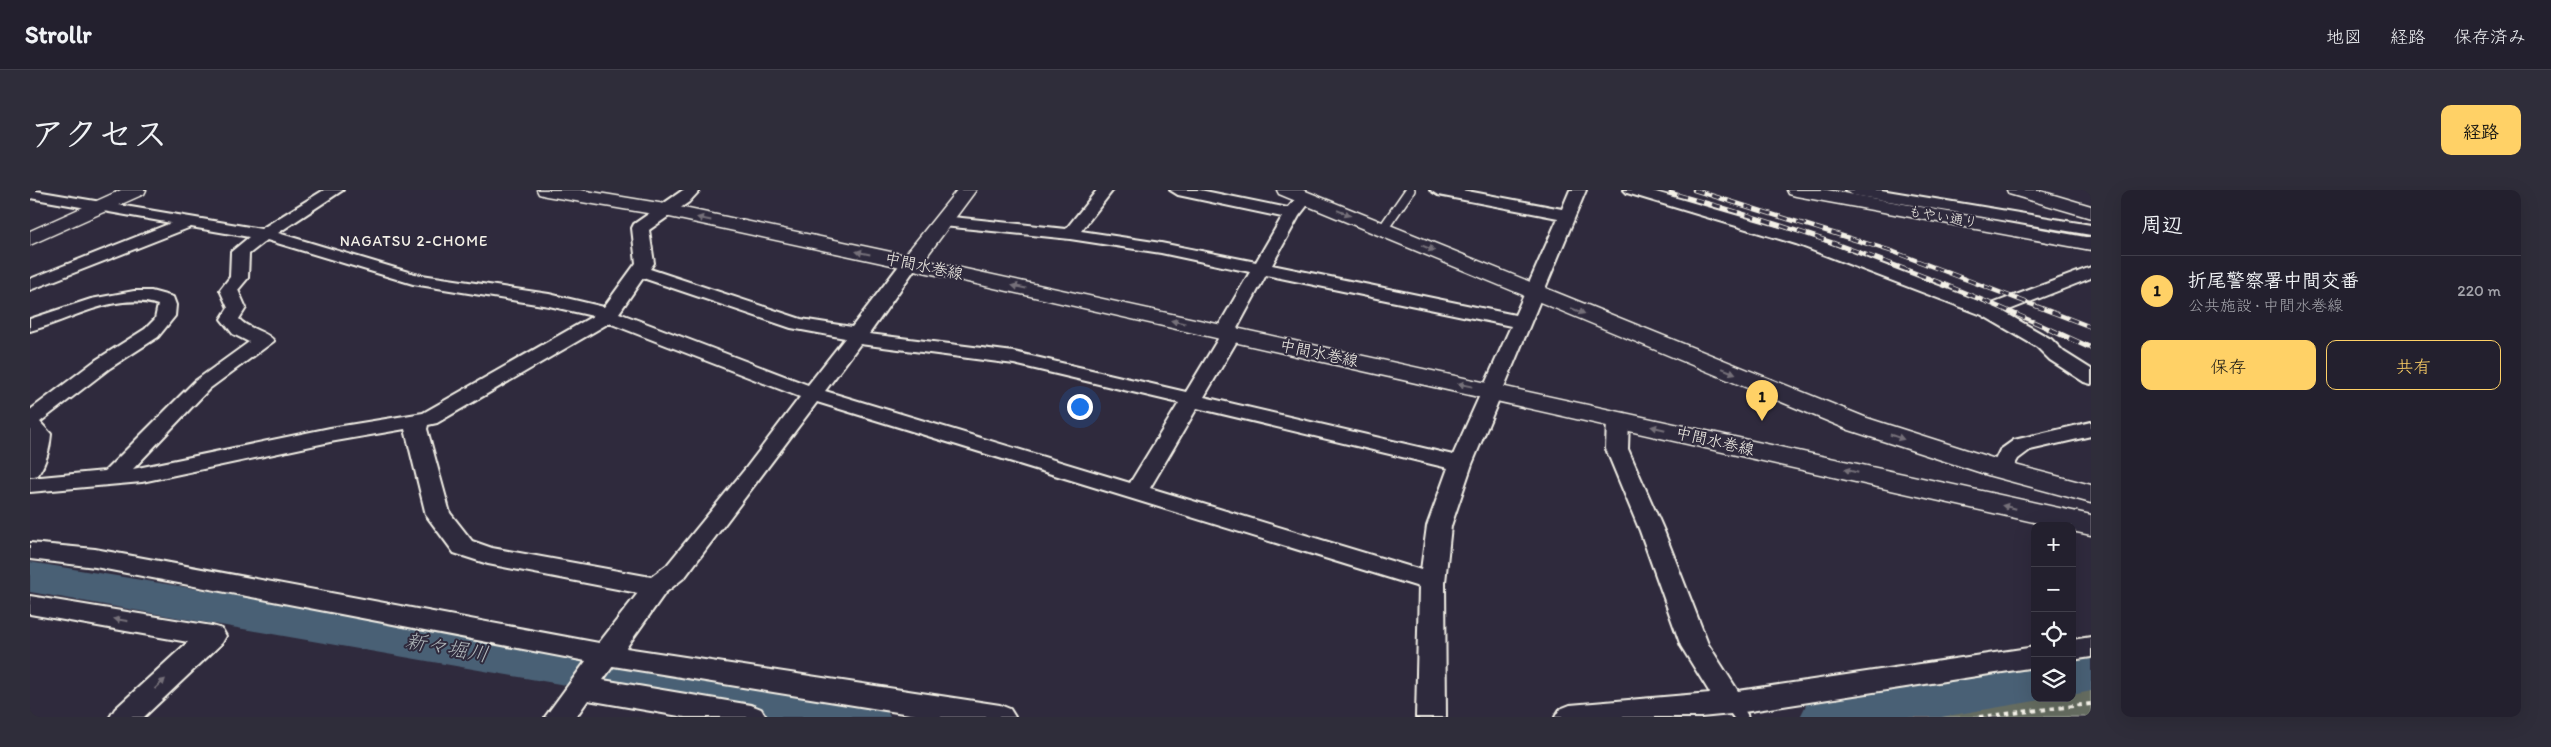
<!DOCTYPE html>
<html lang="ja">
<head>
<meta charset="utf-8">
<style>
  body { margin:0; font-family:Itim,"Klee One",sans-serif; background:#2f2d3a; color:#f1f3f6 }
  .controls { position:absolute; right:15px; bottom:15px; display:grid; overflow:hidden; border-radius:10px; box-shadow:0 5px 20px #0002 }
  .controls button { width:45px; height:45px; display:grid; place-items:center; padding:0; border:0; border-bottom:1px solid #403e4a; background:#23202e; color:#f1f3f6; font:25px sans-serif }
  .you { position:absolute; left:1049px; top:216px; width:18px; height:18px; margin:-12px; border:4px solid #fff; border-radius:50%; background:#1a73e8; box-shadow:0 0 0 8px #1a73e833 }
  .badge { display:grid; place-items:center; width:32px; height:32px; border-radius:50%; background:#ffd166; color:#111; font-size:16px; font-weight:700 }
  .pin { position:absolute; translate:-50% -41px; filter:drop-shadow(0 1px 2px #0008) }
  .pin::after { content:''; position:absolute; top:26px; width:18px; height:15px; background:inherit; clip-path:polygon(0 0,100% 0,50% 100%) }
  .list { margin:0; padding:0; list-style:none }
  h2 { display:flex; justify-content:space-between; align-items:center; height:65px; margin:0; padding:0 20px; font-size:21px }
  h2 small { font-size:16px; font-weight:400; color:#a3a3aa }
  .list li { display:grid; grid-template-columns:32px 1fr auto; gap:15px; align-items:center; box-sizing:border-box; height:70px; padding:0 20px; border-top:1px solid #403e4a }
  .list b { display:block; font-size:19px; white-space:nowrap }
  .list p { margin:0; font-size:16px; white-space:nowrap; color:#a3a3aa }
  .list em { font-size:16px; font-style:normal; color:#a3a3aa }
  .actions { display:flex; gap:10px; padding:15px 20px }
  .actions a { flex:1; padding:11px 0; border:1px solid #ffd166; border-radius:10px; text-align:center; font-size:18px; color:#ffd166 }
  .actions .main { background:#ffd166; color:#111 }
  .icon { flex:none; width:28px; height:28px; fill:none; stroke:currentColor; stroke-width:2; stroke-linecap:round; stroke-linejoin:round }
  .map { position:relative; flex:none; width:2061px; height:527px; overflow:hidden; border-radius:10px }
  header { display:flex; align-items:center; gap:30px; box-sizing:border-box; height:70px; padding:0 25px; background:#23202e; border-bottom:1px solid #403e4a }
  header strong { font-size:24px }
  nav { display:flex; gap:28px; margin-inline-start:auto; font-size:18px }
  .intro { display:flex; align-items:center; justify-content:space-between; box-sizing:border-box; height:120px; padding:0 30px }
  h1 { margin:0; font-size:35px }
  .button { padding:12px 22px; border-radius:10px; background:#ffd166; color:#111; font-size:18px; font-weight:700 }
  main { display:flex; gap:30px; padding:0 30px }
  aside { flex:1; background:#23202e; border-radius:10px; box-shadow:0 5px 20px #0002 }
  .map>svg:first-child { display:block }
  .green { fill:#656c60; stroke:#acaea4 }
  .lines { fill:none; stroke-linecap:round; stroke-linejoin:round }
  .river { fill:#4a6075; fill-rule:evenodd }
  .lane-far1-casing { stroke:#f4f1e8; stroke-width:12 }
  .lane-casing { stroke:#f4f1e8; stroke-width:17 }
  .street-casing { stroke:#f4f1e8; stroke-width:4 }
  .secondary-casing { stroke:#f4f1e8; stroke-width:3 }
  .path { stroke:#f4f1e8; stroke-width:4; stroke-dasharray:4.5 4.5; stroke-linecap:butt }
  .lane-far1 { stroke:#2f2a3d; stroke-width:9 }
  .lane { stroke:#2f2a3d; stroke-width:13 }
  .street { fill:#2f2a3d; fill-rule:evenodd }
  .secondary { fill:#2f2a3d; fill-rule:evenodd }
  .rail-far1-casing { stroke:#f4f1e8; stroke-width:4.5 }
  .rail-casing { stroke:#f4f1e8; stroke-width:5.5 }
  .rail-far1 { stroke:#2f2a3d; stroke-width:3; stroke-dasharray:9; stroke-linecap:butt }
  .rail { stroke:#2f2a3d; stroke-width:4; stroke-dasharray:11; stroke-linecap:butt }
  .oneway { fill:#747079 }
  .labels { text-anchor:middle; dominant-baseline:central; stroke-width:4; stroke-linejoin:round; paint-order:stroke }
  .far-street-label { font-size:14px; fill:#f4f1e8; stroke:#2f2a3d }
  .far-neighbourhood-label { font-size:15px; letter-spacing:1px; fill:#f4f1e8; stroke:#2f2a3d }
  .street-label { font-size:16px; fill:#f4f1e8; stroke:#2f2a3d }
  .near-water-label { font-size:21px; font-style:italic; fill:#b0b7ba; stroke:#2f2a3d }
</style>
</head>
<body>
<header>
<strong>Strollr</strong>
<nav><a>地図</a><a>経路</a><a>保存済み</a></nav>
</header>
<div class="intro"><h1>アクセス</h1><a class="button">経路</a></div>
<main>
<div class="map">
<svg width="2061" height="527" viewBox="0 0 2061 527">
  <rect width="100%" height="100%" fill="#2f2a3d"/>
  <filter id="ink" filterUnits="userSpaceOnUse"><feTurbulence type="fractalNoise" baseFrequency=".02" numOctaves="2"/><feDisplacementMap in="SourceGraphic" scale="10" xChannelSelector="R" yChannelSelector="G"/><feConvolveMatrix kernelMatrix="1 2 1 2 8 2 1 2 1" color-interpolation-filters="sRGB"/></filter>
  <g filter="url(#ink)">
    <!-- green -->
    <polygon class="green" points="2061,492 2061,527 1840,527 1975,501 2005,498 2005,508 2042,508 2042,494"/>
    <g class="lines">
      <!-- river -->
      <g class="river">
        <polygon points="0,372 835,507 853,513 860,527 720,527 0,402"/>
        <polygon points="2061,465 2061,501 2042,505 2042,467"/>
        <polygon points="2005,473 2005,508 2013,508 2005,511 1911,527 1770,527 1777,513 1795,507"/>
      </g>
      <defs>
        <polyline id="lane-far1" points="1353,39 1380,0"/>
        <polyline id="lane" points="1701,513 1711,527"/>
        <g id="street">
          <path d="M 0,0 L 231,39 L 294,0 L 313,0 L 248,43 L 385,84 L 519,104 L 574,117 L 606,73 L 602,38 L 604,34 L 653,0 L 670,0 L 659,12 L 619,40 L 624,73 L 620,79 L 771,129 L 822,137 L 874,69 L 886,69 L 889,73 L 839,144 L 984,162 L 1156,202 L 1188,149 L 1185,142 L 1220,82 L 1131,63 L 1040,49 L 913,36 L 905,31 L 907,28 L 913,26 L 1036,39 L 1067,0 L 1083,0 L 1051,41 L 1131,53 L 1226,72 L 1252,27 L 1148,5 L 1140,0 L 1170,0 L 1258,18 L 1269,5 L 1275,3 L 1283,8 L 1269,26 L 1242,75 L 1485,125 L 1528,28 L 1408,5 L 1400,0 L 1432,0 L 1532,19 L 1540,0 L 1556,0 L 1442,274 L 1421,336 L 1415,392 L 1416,527 L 1386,527 L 1389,397 L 787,212 L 655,387 L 635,403 L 596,458 L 970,515 L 980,519 L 985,527 L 898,527 L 583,476 L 573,490 L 721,515 L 731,519 L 736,527 L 655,527 L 558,510 L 546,527 L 515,527 L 556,471 L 65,377 L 0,369 L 0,353 L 65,359 L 569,453 L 608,403 L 458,374 L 424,363 L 396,325 L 375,239 L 300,252 L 112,292 L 0,302 L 0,288 L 75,281 L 165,191 L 219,152 L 203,144 L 191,129 L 198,118 L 190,100 L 200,87 L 201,62 L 219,47 L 161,37 L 0,100 L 0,89 L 141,33 L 0,8 ZM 237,50 L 383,94 L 519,116 L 563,126 L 393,223 L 300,238 L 103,279 L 179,199 L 244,151 C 237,141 219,140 209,129 L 216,118 L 208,100 L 218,88 L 219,64 ZM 1236,85 L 1481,136 L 1423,265 L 1174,207 L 1208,149 L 1205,142 ZM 613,88 L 761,138 L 815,148 L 778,195 L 589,123 ZM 579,133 L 770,207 L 716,278 L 637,375 L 621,387 L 462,358 L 442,351 L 420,323 L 397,239 L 398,235 L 407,233 ZM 830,154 L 984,174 L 1149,213 L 1100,293 L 795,201 ZM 1167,218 L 1418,278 L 1397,336 L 1391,380 L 1120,298 Z"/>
          <polygon points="1594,0 1619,0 1778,46 1959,115 2061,77 2061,88 1974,122 2021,149 2034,162 2061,179 2061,194 2054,192 2020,170 2007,157 1952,125 1766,54 1597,3"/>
          <polygon points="1815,0 1851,0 2061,35 2061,45 1823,5"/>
          <path d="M 104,101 L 121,101 L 143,107 L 146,115 L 145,126 L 128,147 L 80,178 L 10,232 L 21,244 C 20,258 16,273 8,285 L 0,287 L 0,220 L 66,170 L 115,139 L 125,129 L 128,115 C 86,101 39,131 0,141 L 0,129 L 61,109 Z"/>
          <polygon points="1588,223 1596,224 1599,229 1598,259 1634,341 1678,454 1708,501 2005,457 2005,477 1701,524 1671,527 1525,527 1530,519 1540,515 1680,503 1651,456 1610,341 1576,259 1577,229 1580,224"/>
          <polygon points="2061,232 2061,246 2000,260 1988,269 1979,285 1971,287 1963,285 1960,280 1970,260 1984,250"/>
          <polygon points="0,406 182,436 192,439 196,446 192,453 114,527 80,527 85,519 158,452 0,424"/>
          <polygon points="2061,447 2061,467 2042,470 2042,450"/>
        </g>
        <g id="secondary">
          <polygon points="91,0 116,0 114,4 0,55 0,41"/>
          <polygon points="507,0 550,0 635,14 875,65 927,0 946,0 894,70 2061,325 2061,345 2042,341 2042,336 2021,336 880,79 635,26 516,6 509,4"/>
          <polygon points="1247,0 1273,0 1837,228 1981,274 2061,295 2061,313 1961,286 1819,240 1249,4"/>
          <polygon points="1757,0 1797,0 2061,48 2061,60 1766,6 1759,4"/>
          <polygon points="1977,0 2007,0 2061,16 2061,28 1979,4"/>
        </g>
      </defs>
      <!-- lane-far1 casing -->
      <use href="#lane-far1" class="lane-far1-casing"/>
      <!-- lane casing -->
      <use href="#lane" class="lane-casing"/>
      <!-- street casing -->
      <use href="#street" class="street-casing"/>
      <!-- secondary casing -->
      <use href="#secondary" class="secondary-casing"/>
      <!-- path -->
      <polyline class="path" points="1949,527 2061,514"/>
      <!-- lane-far1 -->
      <use href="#lane-far1" class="lane-far1"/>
      <!-- lane -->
      <use href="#lane" class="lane"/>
      <!-- street -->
      <use href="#street" class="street"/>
      <!-- secondary -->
      <use href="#secondary" class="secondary"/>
      <defs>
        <g id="rail-far1">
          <path d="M 1630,0 C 1765,36 1895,83 2022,140"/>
          <polyline points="1664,0 1864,62 2061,137"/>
        </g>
        <polyline id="rail" points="2019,139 2061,158"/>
      </defs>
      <!-- rail-far1 casing -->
      <use href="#rail-far1" class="rail-far1-casing"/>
      <!-- rail casing -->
      <use href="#rail" class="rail-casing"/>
      <!-- rail-far1 -->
      <use href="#rail-far1" class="rail-far1"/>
      <!-- rail -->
      <use href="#rail" class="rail"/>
    </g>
    <!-- one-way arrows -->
    <defs><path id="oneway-solid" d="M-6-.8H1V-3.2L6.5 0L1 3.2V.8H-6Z" transform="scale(1.25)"/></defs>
    <g class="oneway">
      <use href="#oneway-solid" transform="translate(1314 23) rotate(22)"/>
      <use href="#oneway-solid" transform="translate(674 29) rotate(-168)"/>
      <use href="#oneway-solid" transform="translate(1398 58) rotate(23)"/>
      <use href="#oneway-solid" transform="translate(833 63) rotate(-168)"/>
      <use href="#oneway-solid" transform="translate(989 97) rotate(-168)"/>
      <use href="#oneway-solid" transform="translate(1548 121) rotate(22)"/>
      <use href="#oneway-solid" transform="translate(1148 132) rotate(-168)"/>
      <use href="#oneway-solid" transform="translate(1699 181) rotate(22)"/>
      <use href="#oneway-solid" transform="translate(1435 195) rotate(-168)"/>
      <use href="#oneway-solid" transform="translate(1628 238) rotate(-167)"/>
      <use href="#oneway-solid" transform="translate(1867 247) rotate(19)"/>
      <use href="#oneway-solid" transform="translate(1821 281) rotate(-167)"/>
      <use href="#oneway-solid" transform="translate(1979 317) rotate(-167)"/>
      <use href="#oneway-solid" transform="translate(91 430) rotate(-170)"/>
      <use href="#oneway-solid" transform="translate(130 494) rotate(-43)"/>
    </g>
  </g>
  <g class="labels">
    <!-- far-street labels -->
    <g class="far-street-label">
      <text transform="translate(1913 27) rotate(10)">もやい通り</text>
    </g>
    <!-- far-neighbourhood labels -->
    <g class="far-neighbourhood-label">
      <text x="384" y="51">NAGATSU 2-CHOME</text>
    </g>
    <!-- street labels -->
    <g class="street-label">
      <text transform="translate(894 76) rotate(12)">中間水巻線</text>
      <text transform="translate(1289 163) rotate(12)">中間水巻線</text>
      <text transform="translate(1685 251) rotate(13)">中間水巻線</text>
    </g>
    <!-- near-water labels -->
    <g class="near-water-label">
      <text transform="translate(417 457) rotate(10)">新々堀川</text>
    </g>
  </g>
</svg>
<div class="controls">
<button>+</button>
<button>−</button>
<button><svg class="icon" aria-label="locate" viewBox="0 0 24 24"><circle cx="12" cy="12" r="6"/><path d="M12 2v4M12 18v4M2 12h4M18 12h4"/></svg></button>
<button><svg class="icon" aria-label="layers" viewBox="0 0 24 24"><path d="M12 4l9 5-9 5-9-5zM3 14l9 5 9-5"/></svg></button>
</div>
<div class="you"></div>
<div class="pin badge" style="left:1732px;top:231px">1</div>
</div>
<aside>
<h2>周辺<small></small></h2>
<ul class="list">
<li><span class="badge">1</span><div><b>折尾警察署中間交番</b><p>公共施設 · 中間水巻線</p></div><em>220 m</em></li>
</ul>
<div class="actions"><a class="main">保存</a><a>共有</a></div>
</aside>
</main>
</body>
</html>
